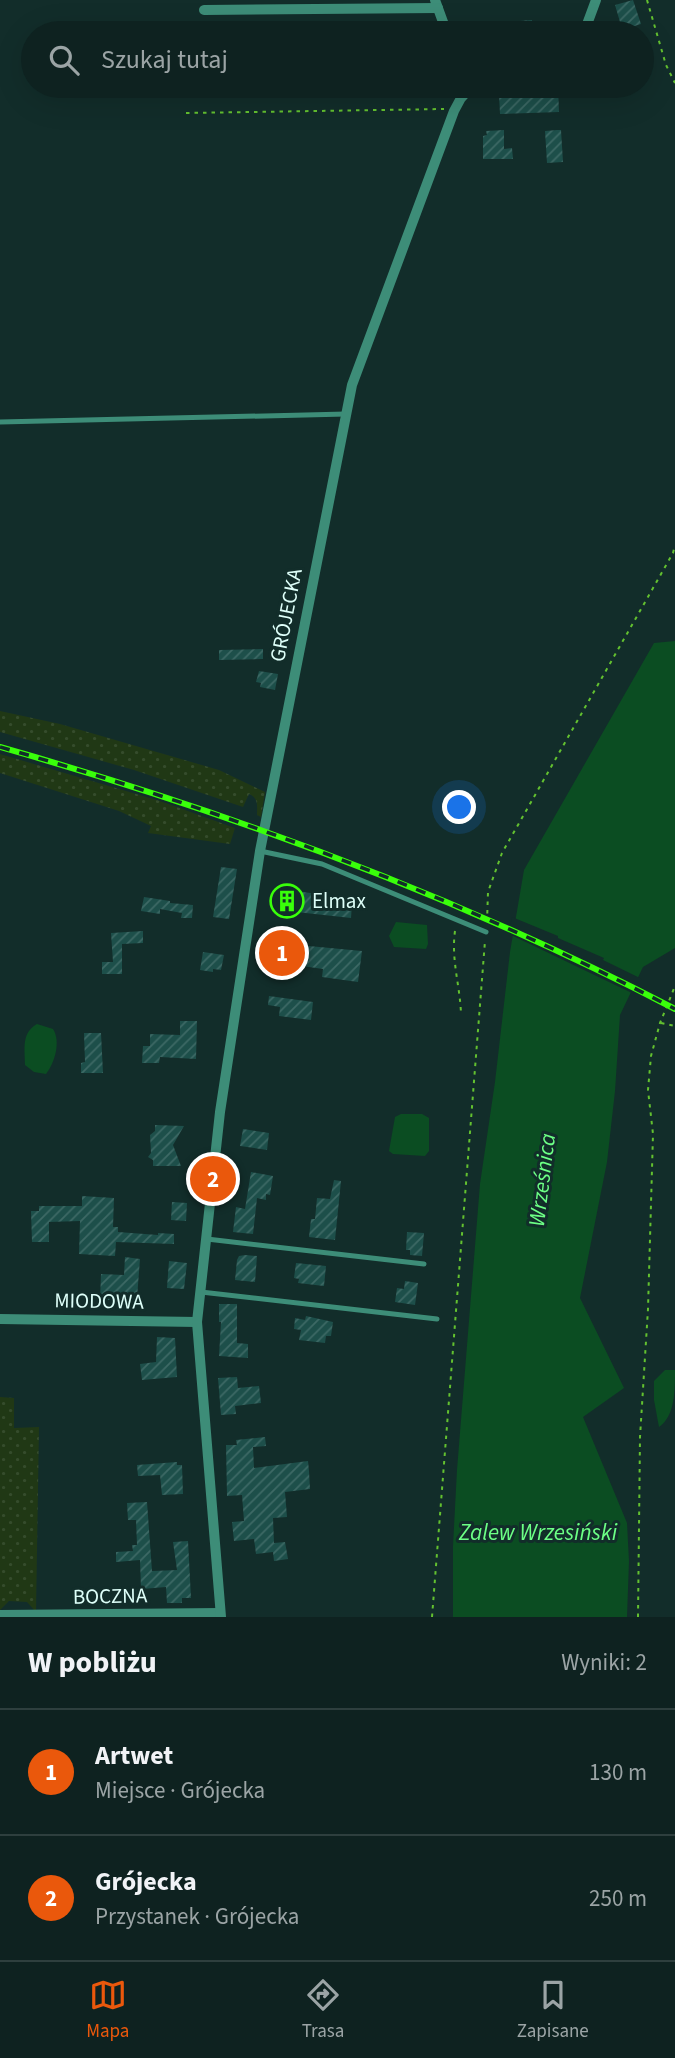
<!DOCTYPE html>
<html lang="pl">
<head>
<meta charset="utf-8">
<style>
  body { margin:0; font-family:"Source Sans 3",sans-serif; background:#172a29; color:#f1f3f6 }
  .you { position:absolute; left:460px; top:808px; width:24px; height:24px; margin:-18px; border:5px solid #fff; border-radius:50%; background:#1a73e8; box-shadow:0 0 0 10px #1a73e833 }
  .badge { display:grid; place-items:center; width:46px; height:46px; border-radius:50%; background:#ea580c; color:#fff; font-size:23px; font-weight:700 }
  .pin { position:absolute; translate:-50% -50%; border:4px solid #fff; box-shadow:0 2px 7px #0006 }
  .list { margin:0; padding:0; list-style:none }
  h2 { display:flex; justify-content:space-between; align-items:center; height:91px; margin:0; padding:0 28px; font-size:30px }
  h2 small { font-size:23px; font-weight:400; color:#9ba4a5 }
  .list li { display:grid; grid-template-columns:46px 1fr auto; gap:21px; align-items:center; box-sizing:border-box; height:126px; padding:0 28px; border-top:2px solid #2e3f3e }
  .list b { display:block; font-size:26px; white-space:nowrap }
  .list p { margin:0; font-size:23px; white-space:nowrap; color:#9ba4a5 }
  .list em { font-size:23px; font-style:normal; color:#9ba4a5 }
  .icon { flex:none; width:38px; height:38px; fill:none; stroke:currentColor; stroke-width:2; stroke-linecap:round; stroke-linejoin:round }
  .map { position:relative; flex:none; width:675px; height:1617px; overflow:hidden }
  .search { position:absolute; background:#0e2220; box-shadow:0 7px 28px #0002; left:21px; right:21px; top:21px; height:77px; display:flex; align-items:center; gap:18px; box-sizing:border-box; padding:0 24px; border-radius:38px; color:#9ba4a5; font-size:26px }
  .sheet { height:343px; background:#0e2220 }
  nav { display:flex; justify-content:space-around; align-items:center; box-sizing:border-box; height:98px; border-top:2px solid #2e3f3e; background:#0e2220; font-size:19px; color:#9ba4a5 }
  nav a { display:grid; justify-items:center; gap:4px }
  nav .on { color:#ea580c }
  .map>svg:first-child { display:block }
  .grass { fill:url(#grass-dots) }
  .water { fill:#0b4d22 }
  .pier { fill:#122d2a }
  .building { fill:url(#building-hatch) }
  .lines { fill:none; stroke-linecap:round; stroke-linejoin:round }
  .path { stroke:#63c130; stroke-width:2; stroke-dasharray:3.5 5; stroke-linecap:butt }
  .service { stroke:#3d8d78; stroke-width:5 }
  .minor { stroke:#3d8d78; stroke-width:10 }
  .rail-casing { stroke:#39ff0a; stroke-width:6 }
  .rail { stroke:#122d2a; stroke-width:3.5; stroke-dasharray:10; stroke-linecap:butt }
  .labels { text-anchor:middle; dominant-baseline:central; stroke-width:6; stroke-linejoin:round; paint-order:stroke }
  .street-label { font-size:21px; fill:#defff9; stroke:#122d2a }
  .poi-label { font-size:21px; fill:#defff9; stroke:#122d2a; text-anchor:start }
  .water-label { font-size:23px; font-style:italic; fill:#6cff85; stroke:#122d2a }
</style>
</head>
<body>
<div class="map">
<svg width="675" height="1617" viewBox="0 0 675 1617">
  <defs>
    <pattern id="grass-dots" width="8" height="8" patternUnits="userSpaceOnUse" patternTransform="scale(1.75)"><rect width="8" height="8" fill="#203815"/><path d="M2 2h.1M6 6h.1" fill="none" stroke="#354c2c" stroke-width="1.8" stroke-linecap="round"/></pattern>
    <pattern id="building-hatch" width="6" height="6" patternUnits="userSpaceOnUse" patternTransform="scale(1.75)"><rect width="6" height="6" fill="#1d4f4a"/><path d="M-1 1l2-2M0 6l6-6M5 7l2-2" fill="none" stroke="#3d6965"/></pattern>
  </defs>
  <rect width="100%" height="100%" fill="#122d2a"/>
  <!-- grass -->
  <g class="grass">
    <path d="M 0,711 L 60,724 L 219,770 L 265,792 L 261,817 L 257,815 C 257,807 259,798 249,794 L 243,807 L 134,770 L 0,732 Z"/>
    <polygon points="0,754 160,801 235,828 230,844 148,833 151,826 119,811 0,773"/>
    <polygon points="0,1397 14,1398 14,1428 39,1427 36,1612 27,1602 9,1601 0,1610"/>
  </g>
  <!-- water -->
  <g class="water">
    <polygon points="675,641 675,948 643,967 620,1015 615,1091 607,1162 580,1298 624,1388 583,1417 627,1523 629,1561 627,1617 453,1617 453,1546 457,1470 480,1184 495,1082 510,952 524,870 654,643"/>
    <polygon points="396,922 427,925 428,944 426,949 394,947 389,936"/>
    <path d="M 37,1024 L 53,1029 C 61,1041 55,1063 46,1074 L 34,1072 L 25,1065 C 25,1049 21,1033 37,1024 Z"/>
    <polygon points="401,1114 422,1114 429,1118 429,1151 425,1156 393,1154 389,1151 395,1117"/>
    <path d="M 665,1370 L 675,1370 C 675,1390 675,1416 659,1427 L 654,1400 L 654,1381 Z"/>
  </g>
  <!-- pier -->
  <polygon class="pier" points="512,917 558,936 558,938 604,958 603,960 642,979 634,994 509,934"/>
  <!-- building -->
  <g class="building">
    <polygon points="633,0 641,24 625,29 623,22 620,22 615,5"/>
    <polygon points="532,20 533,33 508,33 507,22"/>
    <polygon points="404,86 431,86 431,95 405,96"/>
    <polygon points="558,86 559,112 500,114 499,95 546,92 546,87"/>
    <polygon points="504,130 504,149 512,148 513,159 483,159 483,136 487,135 486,131"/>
    <polygon points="557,130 561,130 563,162 547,163 545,131"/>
    <polygon points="263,649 263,659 219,660 219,650"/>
    <polygon points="259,671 278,674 275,690 260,687 261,683 256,682"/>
    <polygon points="221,867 237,869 229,919 213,917"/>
    <polygon points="281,889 347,898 347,903 352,904 351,918 278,910"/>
    <polygon points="144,897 170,901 170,903 193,905 192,918 181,918 182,913 160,909 160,914 141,911"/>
    <polygon points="143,931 143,943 122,944 122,974 102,974 102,962 113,962 111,933"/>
    <polygon points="277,943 362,951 358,982 322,977 323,969 274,962"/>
    <polygon points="203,952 224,955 221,970 213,969 213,972 200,970"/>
    <polygon points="269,996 313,1002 311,1020 279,1016 280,1007 268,1005"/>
    <polygon points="180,1021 197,1021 196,1059 160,1057 159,1063 142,1063 143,1046 150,1046 150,1034 180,1035"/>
    <polygon points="84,1033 101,1033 103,1073 81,1073 81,1063 85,1062"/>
    <polygon points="155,1125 184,1126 173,1145 181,1166 153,1166 153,1160 148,1157 151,1153 150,1135 155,1131"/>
    <polygon points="243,1129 269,1133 267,1150 240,1146"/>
    <polygon points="251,1172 273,1176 270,1195 266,1194 266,1200 257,1198 253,1234 233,1232 236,1207 245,1209"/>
    <polygon points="334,1180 341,1181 335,1240 309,1237 311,1219 315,1219 317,1198 330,1199"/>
    <polygon points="82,1196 114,1198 113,1227 118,1227 118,1232 158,1235 158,1233 174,1234 174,1244 116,1242 115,1256 79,1254 80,1221 49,1222 49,1242 32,1242 31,1211 39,1211 39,1206 82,1206"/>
    <polygon points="172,1202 187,1203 186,1221 171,1220"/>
    <polygon points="407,1232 424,1233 422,1256 410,1255 410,1250 406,1250"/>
    <polygon points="245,1255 257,1256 255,1282 235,1280 237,1260 239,1256"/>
    <polygon points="125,1257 140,1259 137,1298 110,1296 110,1300 100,1300 101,1274 124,1275"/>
    <polygon points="169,1261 187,1263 184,1289 167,1288"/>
    <polygon points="296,1263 326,1266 324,1286 298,1283 299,1279 294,1278"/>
    <polygon points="405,1281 418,1283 415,1305 395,1302 397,1288 404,1289"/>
    <polygon points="219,1304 237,1304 237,1343 248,1344 248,1358 219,1356 221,1322 219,1322"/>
    <polygon points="306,1316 333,1322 331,1336 326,1336 325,1343 299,1340 301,1330 294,1329 295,1318 305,1320"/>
    <polygon points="157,1337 175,1338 177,1377 142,1380 140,1364 156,1362"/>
    <polygon points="237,1377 238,1388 259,1386 261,1403 235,1406 236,1414 221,1415 218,1378"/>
    <polygon points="265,1437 266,1446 253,1447 254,1468 308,1461 309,1471 310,1489 285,1492 287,1517 273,1518 274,1543 285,1542 288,1559 274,1561 273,1552 256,1554 254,1539 234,1541 232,1522 244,1521 242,1495 227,1496 226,1445 237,1445 236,1440"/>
    <polygon points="177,1462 177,1465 182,1465 183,1494 162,1495 160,1475 138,1476 137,1465"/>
    <polygon points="147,1502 152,1571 177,1570 173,1542 188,1541 191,1598 182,1598 182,1603 167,1603 166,1587 142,1589 143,1599 127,1601 126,1590 141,1589 140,1560 116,1562 116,1552 133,1551 132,1545 137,1545 136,1520 128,1520 127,1503"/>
  </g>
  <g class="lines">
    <!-- path -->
    <g class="path">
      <polyline points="647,0 666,65 675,83"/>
      <polyline points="186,113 444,109"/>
      <polyline points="487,922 488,892 502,853 673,553 675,545"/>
      <path d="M 455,931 C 451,960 460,985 461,1014"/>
      <polyline points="661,1023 675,1026"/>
      <polyline points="432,1617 485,941"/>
      <polyline points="638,1617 640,1437 648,1309 653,1134 648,1090 651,1056 660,1023 675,986"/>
    </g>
    <!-- service -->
    <g class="service">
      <polyline points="0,422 346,414"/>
      <polyline points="260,851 322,864 486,932"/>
      <polyline points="207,1239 424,1264"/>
      <polyline points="201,1292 437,1319"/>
    </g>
    <!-- minor -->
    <g class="minor">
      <polyline points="435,0 447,33"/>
      <polyline points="204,10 438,8"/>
      <polyline points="581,33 586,27 596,0"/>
      <polyline points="0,1319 197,1322"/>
      <polyline points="0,1615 220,1613"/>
      <polyline points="221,1617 197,1322 220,1112 260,851 352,385 454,111 461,98 472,86"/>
    </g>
    <defs>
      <path id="rail" d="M 0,747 C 233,813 460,897 675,1009"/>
    </defs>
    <!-- rail casing -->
    <use href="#rail" class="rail-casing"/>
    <!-- rail -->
    <use href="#rail" class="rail"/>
  </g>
  <!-- icons -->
  <defs>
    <symbol id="building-ring" viewBox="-11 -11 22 22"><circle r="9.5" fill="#122d2a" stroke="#39ff0a" stroke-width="1.5"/><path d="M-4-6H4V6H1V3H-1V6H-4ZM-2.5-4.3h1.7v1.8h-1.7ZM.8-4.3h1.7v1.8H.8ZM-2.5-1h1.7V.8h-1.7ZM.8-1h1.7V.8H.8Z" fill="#39ff0a"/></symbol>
  </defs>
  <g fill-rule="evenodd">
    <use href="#building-ring" x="268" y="882" width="38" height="38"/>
  </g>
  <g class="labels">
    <!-- street labels -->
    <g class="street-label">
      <text transform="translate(286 615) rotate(-79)">GRÓJECKA</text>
      <text transform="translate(99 1301) rotate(1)">MIODOWA</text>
      <text transform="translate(110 1596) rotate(-1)">BOCZNA</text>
    </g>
    <!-- poi labels -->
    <g class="poi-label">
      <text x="312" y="901">Elmax</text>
    </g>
    <!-- water labels -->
    <g class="water-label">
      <text transform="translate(542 1180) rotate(-83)">Wrześnica</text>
      <text x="538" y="1532">Zalew Wrzesiński</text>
    </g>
  </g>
</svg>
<div class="you"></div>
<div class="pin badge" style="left:282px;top:953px">1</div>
<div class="pin badge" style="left:213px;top:1179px">2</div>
<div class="search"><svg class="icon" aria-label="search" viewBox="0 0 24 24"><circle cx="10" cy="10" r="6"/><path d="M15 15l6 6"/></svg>Szukaj tutaj</div>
</div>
<section class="sheet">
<h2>W pobliżu<small>Wyniki: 2</small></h2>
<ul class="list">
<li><span class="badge">1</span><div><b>Artwet</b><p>Miejsce · Grójecka</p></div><em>130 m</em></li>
<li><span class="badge">2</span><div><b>Grójecka</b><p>Przystanek · Grójecka</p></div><em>250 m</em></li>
</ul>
</section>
<nav>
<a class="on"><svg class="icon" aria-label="map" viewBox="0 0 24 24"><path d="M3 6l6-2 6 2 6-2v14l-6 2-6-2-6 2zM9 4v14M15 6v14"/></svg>Mapa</a>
<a><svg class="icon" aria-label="directions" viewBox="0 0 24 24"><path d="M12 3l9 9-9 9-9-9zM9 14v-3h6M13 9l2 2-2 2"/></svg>Trasa</a>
<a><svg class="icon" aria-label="saved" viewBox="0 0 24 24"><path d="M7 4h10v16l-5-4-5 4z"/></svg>Zapisane</a>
</nav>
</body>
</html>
